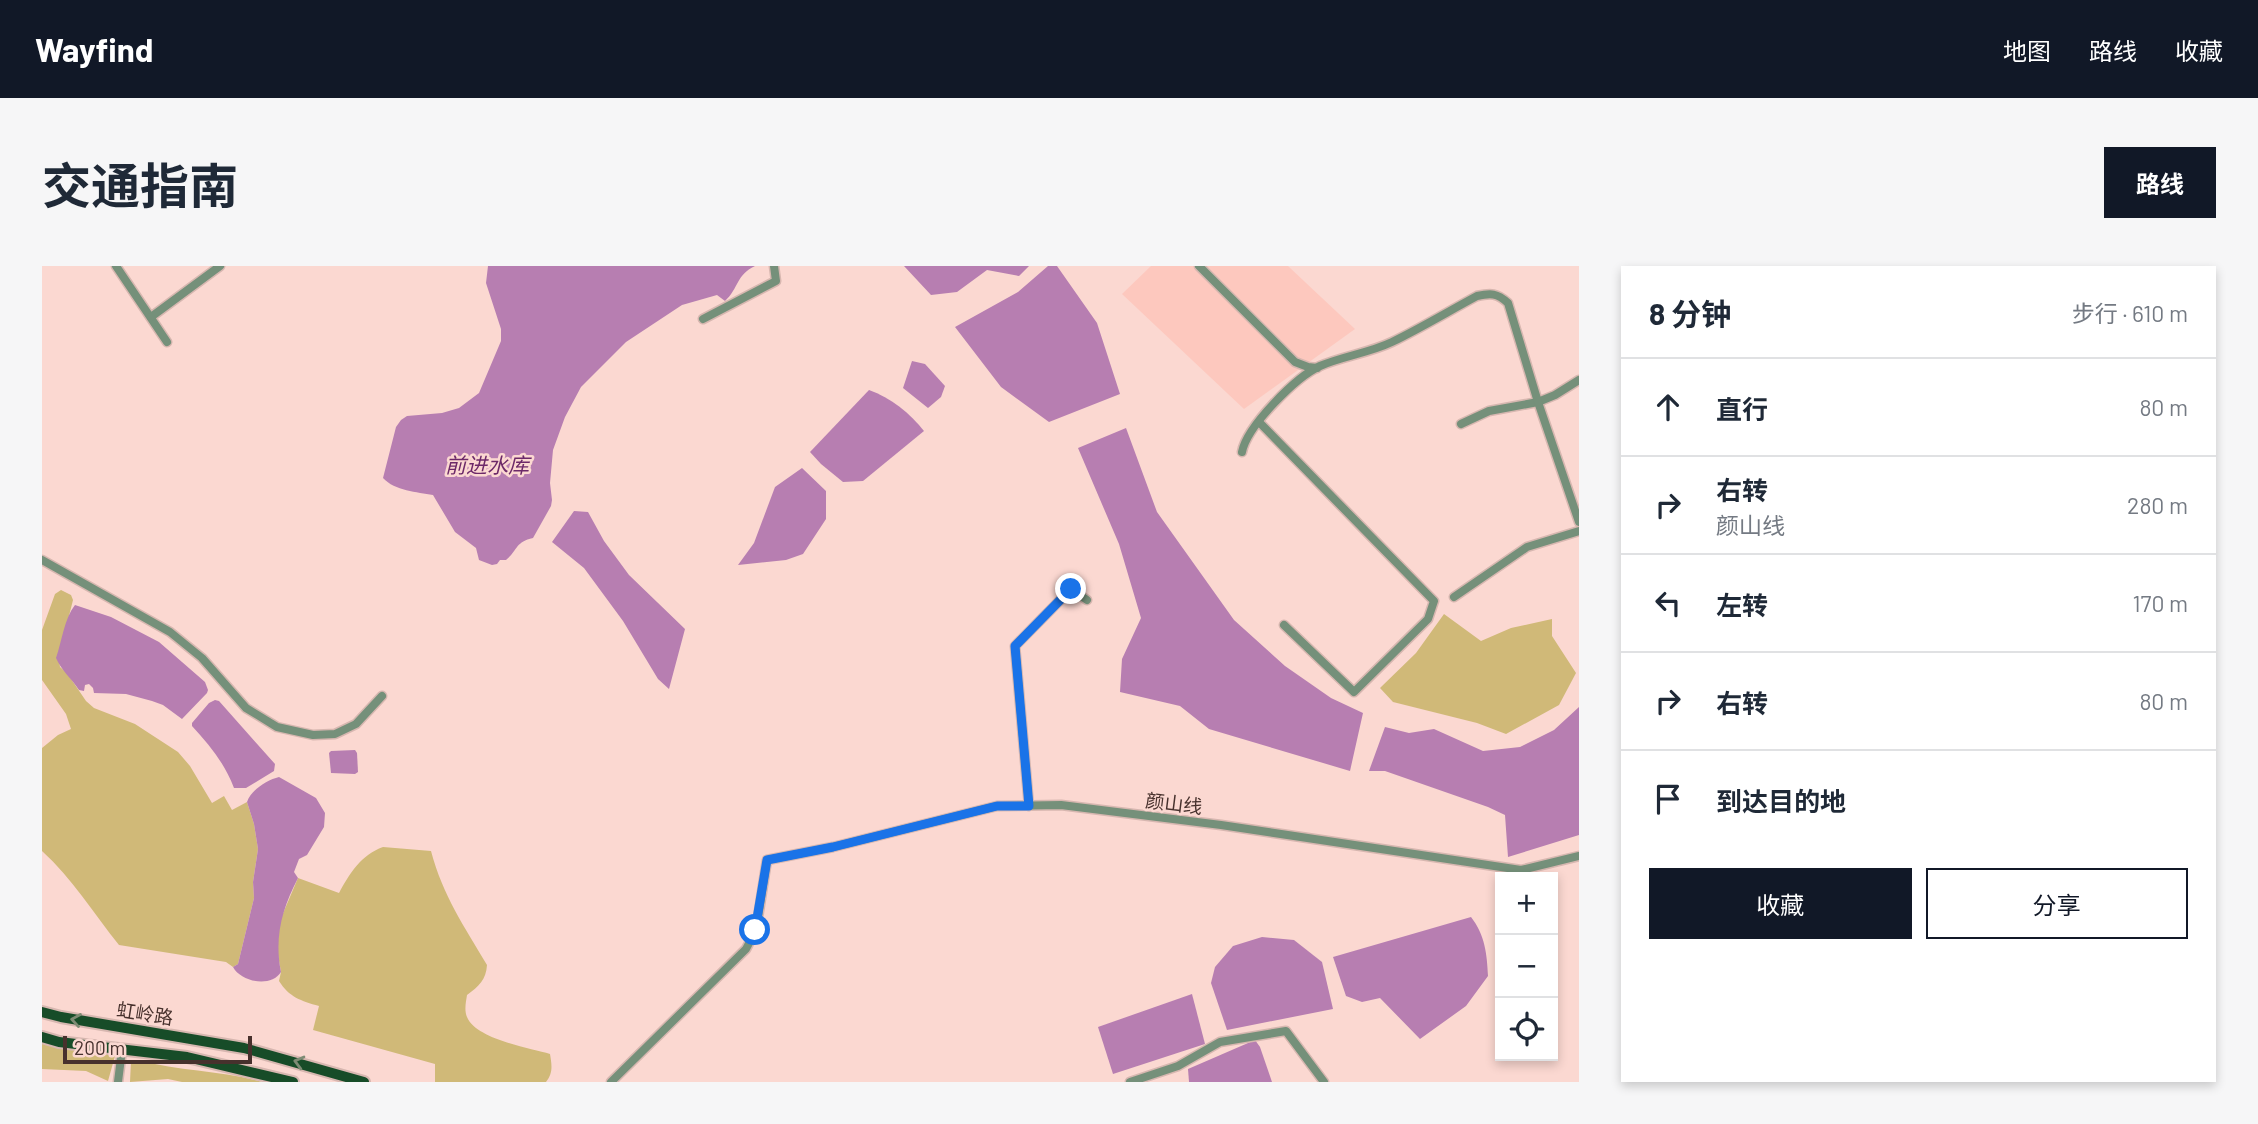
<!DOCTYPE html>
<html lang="zh">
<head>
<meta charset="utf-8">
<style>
  body { margin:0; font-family:Barlow,"Noto Sans SC",sans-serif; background:#f6f6f7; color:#1f2937 }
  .controls { position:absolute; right:21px; bottom:21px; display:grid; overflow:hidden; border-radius:0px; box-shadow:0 4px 10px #0003 }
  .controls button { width:63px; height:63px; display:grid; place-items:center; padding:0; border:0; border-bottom:2px solid #e0e1e3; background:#fff; color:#1f2937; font:35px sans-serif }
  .scale { position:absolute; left:21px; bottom:18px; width:189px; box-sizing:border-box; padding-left:7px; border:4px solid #47312d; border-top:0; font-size:19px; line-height:24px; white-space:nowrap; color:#47312d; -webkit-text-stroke:5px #fbd8d1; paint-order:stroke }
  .stop { position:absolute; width:21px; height:21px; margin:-16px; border:5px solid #1a73e8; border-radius:50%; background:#fff }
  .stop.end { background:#1a73e8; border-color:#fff; box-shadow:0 2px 7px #0008 }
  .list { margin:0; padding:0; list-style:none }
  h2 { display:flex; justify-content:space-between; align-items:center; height:91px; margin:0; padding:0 28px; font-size:30px }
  h2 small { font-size:23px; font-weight:400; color:#747a83 }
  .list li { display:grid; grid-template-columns:46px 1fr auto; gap:21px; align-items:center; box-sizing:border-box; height:98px; padding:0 28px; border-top:2px solid #e0e1e3 }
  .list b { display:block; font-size:26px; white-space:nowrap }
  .list p { margin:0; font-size:23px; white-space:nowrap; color:#747a83 }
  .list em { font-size:23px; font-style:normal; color:#747a83 }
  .actions { display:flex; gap:14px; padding:21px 28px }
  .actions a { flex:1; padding:16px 0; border:2px solid #111827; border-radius:0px; text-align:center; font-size:24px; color:#111827 }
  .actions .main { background:#111827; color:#fff }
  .icon { flex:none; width:38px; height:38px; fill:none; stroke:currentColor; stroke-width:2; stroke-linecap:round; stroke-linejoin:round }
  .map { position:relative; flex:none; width:1537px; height:816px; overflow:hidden; border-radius:0px }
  header { display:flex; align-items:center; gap:42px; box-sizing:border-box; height:98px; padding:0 35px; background:#111827; color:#fff }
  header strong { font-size:33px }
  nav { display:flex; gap:38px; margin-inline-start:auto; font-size:24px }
  .intro { display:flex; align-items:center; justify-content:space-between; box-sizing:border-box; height:168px; padding:0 42px }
  h1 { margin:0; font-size:49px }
  .button { padding:18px 32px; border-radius:0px; background:#111827; color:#fff; font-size:24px; font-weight:700 }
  main { display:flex; gap:42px; padding:0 42px }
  aside { flex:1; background:#fff; border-radius:0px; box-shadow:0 4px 10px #0003 }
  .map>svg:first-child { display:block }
  .built { fill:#fdc8be }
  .green { fill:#d0b978 }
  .water { fill:#b77eb1 }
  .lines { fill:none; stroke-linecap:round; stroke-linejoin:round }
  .minor-casing { stroke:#d7b7b0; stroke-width:11 }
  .major-casing { stroke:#d7b7b0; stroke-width:14 }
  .minor { stroke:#75907a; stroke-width:8 }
  .major { stroke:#174c28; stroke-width:10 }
  .oneway { stroke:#7e8b74 }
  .route { stroke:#1a73e8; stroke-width:9 }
  .labels { text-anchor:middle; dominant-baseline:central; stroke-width:5; stroke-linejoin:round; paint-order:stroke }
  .street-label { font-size:19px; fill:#47312d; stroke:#fbd8d1 }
  .water-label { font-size:21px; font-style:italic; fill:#6d2969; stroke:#fbd8d1 }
</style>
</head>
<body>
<header>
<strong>Wayfind</strong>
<nav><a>地图</a><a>路线</a><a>收藏</a></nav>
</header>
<div class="intro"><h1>交通指南</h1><a class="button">路线</a></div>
<main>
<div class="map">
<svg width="1537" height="816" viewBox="0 0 1537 816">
  <rect width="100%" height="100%" fill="#fbd8d1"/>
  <!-- built -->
  <polygon class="built" points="1109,0 1246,0 1313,63 1202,143 1080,28"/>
  <!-- green -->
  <g class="green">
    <path d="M 19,324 L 29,329 L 31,334 L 20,378 L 16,387 L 18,401 L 25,407 L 44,435 L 52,442 L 93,458 L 136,486 L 148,500 L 170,537 L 182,530 L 190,544 L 205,536 L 212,558 L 216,583 L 211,616 L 212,632 L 196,698 L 191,701 L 184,696 L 77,679 C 52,648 30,612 0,585 L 0,482 L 16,469 L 29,463 L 24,448 L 0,414 L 0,364 L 13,328 Z"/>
    <polygon points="1402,348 1439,375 1469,362 1510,353 1510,370 1534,407 1517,439 1464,468 1435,457 1351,436 1338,422 1374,387"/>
    <path d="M 341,581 L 389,585 C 401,630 422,660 445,699 C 444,714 437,720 425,729 C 424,736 422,744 425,751 C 434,773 487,782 508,788 C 510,800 511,807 504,816 L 393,816 L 393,798 L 271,764 L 277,740 C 259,735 247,731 237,715 L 239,706 L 236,689 L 235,675 L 239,652 L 256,612 L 297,627 C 308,607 319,589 341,581 Z"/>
    <polygon points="0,777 73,790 66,815 44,805 0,803"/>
    <path d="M 97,794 C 138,806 180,804 220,816 L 140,816 L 126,813 L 88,816 L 89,795 Z"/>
  </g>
  <!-- water -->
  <g class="water">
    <path d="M 446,0 L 713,0 C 694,9 697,22 683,35 L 675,29 L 640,39 L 584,76 L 539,121 L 523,151 L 511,184 L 508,217 L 510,234 L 509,240 L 491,272 C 473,276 476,284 464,294 L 458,294 L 455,298 L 450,299 L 437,294 L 434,282 L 413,266 L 391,229 C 375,226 353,225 341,212 L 354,161 L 359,154 L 365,150 L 400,147 L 417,142 L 437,127 L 459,75 L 459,63 L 444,17 Z"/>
    <polygon points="862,0 987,0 977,10 945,4 915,26 889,29"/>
    <polygon points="1006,0 1015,0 1055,57 1078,128 1007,156 959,121 913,61 976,26"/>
    <polygon points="870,95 883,98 903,120 899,131 886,142 861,122"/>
    <path d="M 827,124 C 849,132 868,147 882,165 L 821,215 L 801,216 L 779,198 L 768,186 Z"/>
    <polygon points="1084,162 1115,246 1192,354 1243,400 1289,432 1321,447 1308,505 1167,463 1138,440 1078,426 1080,393 1099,352 1077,278 1036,182"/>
    <polygon points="760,202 784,225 784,253 761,288 744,294 696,299 712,277 733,221"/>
    <polygon points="532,245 546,246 562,275 587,309 643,363 627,423 616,413 581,355 542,302 510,276"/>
    <path d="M 33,339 L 69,351 L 117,376 L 163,416 L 166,424 L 165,427 L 140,453 L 121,439 L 110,435 L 84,428 L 52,427 L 51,422 L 47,418 L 43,419 L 42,425 L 37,424 C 30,413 19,404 14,392 C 20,375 22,353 33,339 Z"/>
    <path d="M 173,434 L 177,435 L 233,498 L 232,505 L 204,522 L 192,522 C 182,496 168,480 150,460 L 150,457 L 167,437 Z"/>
    <polygon points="1537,441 1537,569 1466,591 1463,549 1446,541 1343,505 1327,505 1343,461 1367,467 1392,463 1441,485 1478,481 1512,464"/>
    <polygon points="313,484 315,487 316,506 313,508 289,507 287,487 289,485"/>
    <path d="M 237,511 L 274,532 L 283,547 L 282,561 L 265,589 L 257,593 L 252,606 L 256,612 C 240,643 232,671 239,706 C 229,722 199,716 191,701 L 196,698 L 212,632 L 211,616 L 216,583 L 212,558 L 205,536 C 209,524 225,514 237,511 Z"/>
    <path d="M 1429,651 C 1443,669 1445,688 1446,710 L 1424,740 L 1378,773 L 1338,732 L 1320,736 L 1304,730 L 1291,691 Z"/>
    <polygon points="1220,671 1252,674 1280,696 1291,743 1185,764 1169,717 1173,701 1191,680"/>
    <polygon points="1150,728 1163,778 1071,808 1056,761"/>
    <polygon points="1213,774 1218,781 1230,816 1147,816 1146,803"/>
  </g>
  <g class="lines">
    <defs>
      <g id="minor">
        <polyline points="74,0 125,76"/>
        <polyline points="1157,0 1253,96 1266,101 1275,102"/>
        <polyline points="109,51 178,0"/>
        <polyline points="661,53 734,15 732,0"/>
        <polyline points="1217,156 1392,335 1386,353 1312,426 1242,359"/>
        <polyline points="1419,158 1447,145 1496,136 1513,129 1537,114"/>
        <path d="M 1200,186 C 1205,160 1254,111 1278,100 C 1301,90 1327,87 1350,76 C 1379,62 1407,45 1435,30 C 1449,27 1455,27 1466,37 L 1496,136 L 1537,256"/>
        <polyline points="0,294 128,366 160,392 204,442 235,461 271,469 293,468 314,458 340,430"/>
        <polyline points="1412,331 1485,281 1537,265"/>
        <polyline points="987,540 973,380 1029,323 1045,334"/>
        <polyline points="76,816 80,784"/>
        <polyline points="569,816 704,683 714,664 725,594 791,581 955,540 1019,539 1179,559 1479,604 1537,590"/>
        <polyline points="1088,816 1136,800 1178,776 1244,765 1282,816"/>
      </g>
      <g id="major">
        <polyline points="0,746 19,751 202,782 322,816"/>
        <polyline points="0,771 17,776 145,791 251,816"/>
      </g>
    </defs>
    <!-- minor casing -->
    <use href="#minor" class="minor-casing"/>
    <!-- major casing -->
    <use href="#major" class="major-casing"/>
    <!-- minor -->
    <use href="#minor" class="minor"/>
    <!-- major -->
    <use href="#major" class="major"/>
  </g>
  <!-- one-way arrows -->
  <defs><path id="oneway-chevron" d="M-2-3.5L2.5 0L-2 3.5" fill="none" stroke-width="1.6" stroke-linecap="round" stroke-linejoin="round" transform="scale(1.75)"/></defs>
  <g class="oneway">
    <use href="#oneway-chevron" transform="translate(34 754) rotate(-171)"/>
    <use href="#oneway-chevron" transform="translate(257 796) rotate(-165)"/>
  </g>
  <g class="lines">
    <!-- route -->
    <polyline class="route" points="713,664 725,594 791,581 955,540 987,540 973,380 1029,323"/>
  </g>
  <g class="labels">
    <!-- street labels -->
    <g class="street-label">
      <text transform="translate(1132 537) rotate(7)">颜山线</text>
      <text transform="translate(103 747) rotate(9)">虹岭路</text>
    </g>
    <!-- water labels -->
    <g class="water-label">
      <text x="445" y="198">前进水库</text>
    </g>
  </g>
</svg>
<div class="controls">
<button>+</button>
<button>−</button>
<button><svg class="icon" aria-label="locate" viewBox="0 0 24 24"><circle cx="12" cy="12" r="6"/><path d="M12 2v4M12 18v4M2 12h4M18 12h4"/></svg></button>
</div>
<div class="scale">200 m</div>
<div class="stop" style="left:713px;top:664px"></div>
<div class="stop end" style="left:1029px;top:323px"></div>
</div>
<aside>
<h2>8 分钟<small>步行 · 610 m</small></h2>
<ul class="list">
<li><svg class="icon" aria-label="ahead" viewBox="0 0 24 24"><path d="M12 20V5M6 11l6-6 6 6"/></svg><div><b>直行</b></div><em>80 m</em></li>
<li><svg class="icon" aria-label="right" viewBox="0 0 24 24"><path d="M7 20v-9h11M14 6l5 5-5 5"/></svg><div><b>右转</b><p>颜山线</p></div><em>280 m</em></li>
<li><svg class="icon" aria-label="left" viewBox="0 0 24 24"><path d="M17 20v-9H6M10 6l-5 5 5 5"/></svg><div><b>左转</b></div><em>170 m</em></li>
<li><svg class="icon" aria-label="right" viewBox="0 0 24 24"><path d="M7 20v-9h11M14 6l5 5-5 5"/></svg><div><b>右转</b></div><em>80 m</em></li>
<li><svg class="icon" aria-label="arrive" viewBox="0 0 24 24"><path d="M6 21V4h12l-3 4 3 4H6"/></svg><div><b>到达目的地</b></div></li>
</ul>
<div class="actions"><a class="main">收藏</a><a>分享</a></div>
</aside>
</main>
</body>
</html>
